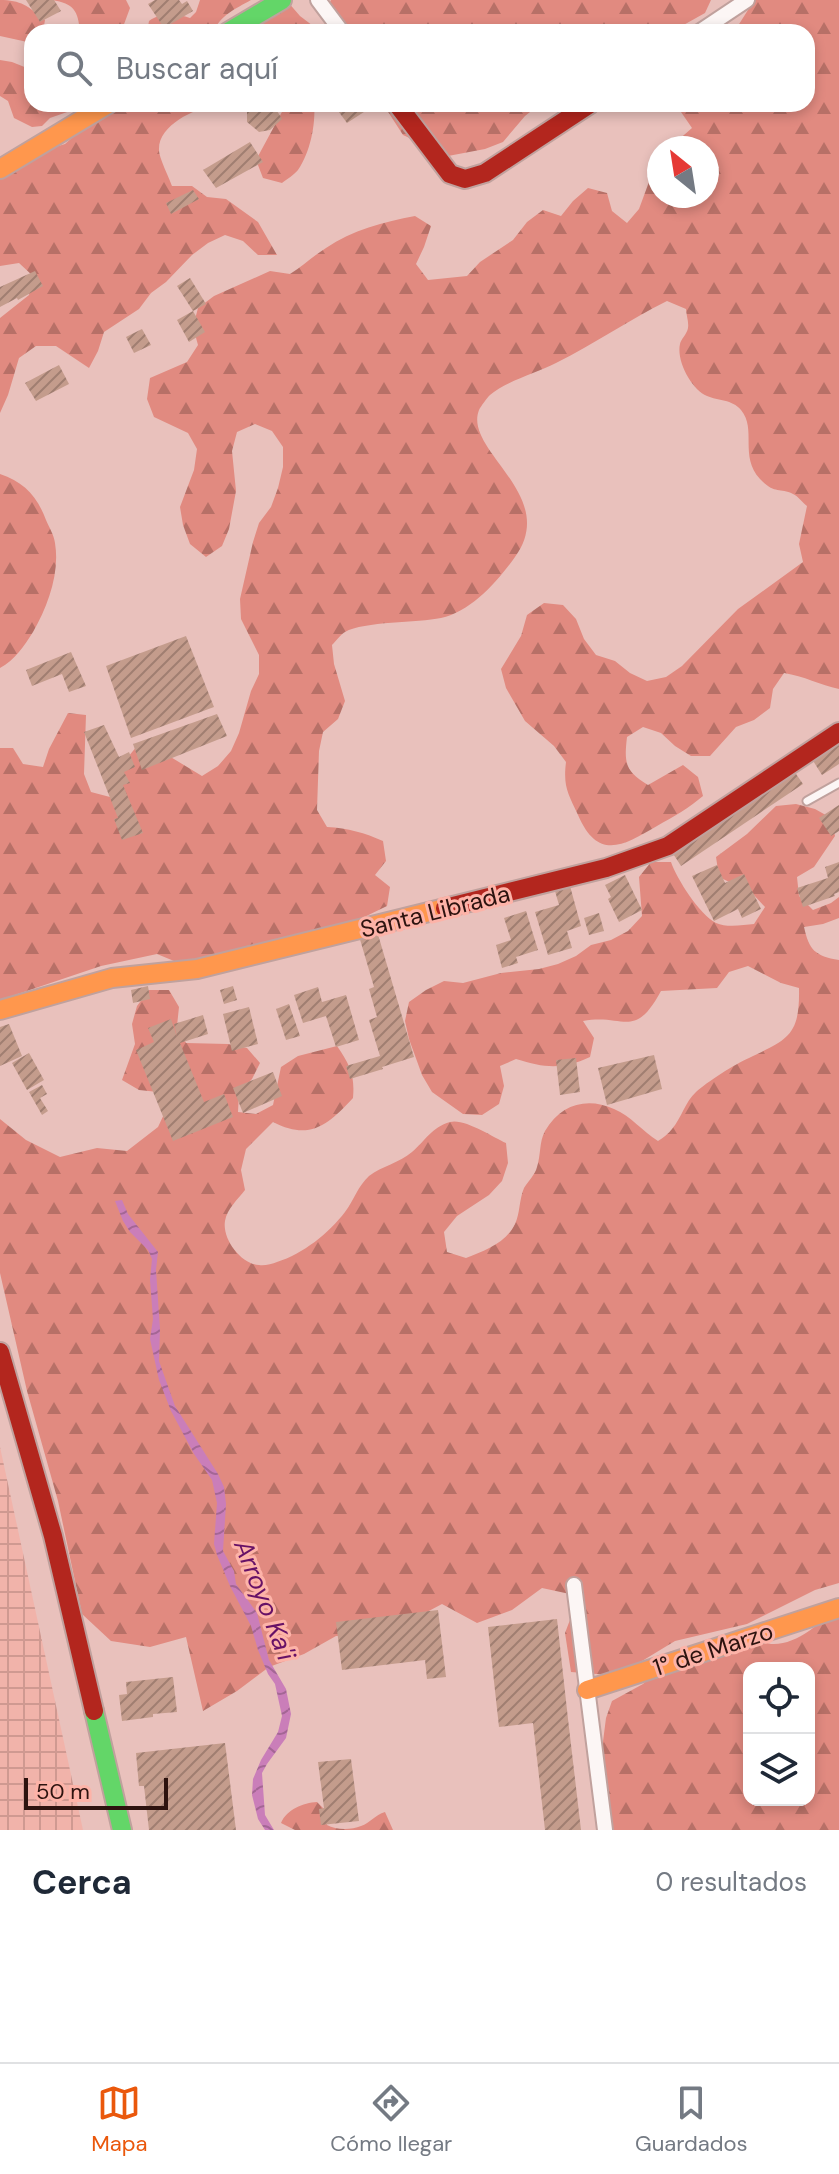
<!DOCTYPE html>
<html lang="es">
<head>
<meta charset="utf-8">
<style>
  body { margin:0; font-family:"DM Sans",sans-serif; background:#f6f6f7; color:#1f2937 }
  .controls { position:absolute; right:24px; bottom:24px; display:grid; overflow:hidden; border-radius:16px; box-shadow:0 4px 12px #0003 }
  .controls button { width:72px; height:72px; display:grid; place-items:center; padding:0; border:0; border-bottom:2px solid #e0e1e3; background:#fff; color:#1f2937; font:40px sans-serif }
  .compass { position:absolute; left:647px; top:136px; width:72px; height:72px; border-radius:50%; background:#fff; box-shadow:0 4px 12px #0003; rotate:330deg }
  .scale { position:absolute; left:24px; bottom:20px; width:144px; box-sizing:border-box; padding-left:8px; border:4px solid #2d130f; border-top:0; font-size:22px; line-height:28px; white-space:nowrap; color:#2d130f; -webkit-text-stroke:6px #fdb3a8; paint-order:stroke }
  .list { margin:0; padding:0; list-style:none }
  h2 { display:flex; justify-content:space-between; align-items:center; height:104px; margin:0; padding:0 32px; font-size:34px }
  h2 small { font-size:26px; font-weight:400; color:#747a83 }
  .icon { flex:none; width:44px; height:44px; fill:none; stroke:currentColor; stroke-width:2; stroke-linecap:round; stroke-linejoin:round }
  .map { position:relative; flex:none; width:839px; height:1830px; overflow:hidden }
  .search { position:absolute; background:#fff; box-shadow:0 4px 12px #0003; left:24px; right:24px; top:24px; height:88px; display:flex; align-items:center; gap:20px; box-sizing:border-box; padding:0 28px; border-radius:24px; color:#747a83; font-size:30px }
  .sheet { height:232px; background:#fff }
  nav { display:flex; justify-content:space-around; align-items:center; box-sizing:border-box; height:112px; border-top:2px solid #e0e1e3; background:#fff; font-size:22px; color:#747a83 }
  nav a { display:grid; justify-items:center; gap:4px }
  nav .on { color:#ea580c }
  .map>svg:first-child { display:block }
  .industrial { fill:url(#industrial-grid) }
  .forest { fill:url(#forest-firs); fill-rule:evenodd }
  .water { fill:url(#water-waves) }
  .building { fill:url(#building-hatch) }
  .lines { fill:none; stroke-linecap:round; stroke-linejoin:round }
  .lane-casing { stroke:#c0a19d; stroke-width:11 }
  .street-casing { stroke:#c0a19d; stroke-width:18 }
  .fast-casing { stroke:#c0a19d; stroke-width:22 }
  .slow-casing { stroke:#c0a19d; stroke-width:22 }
  .jam-casing { stroke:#c0a19d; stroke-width:22 }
  .lane { stroke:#fcf6f5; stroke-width:7 }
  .street { stroke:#fcf6f5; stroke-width:14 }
  .fast { stroke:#63d668; stroke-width:18 }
  .slow { stroke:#ff974d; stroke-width:18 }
  .jam { stroke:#b3261e; stroke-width:18 }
  .labels { text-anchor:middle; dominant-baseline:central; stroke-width:6; stroke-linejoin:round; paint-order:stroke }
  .street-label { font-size:24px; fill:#2d130f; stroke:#fdb3a8 }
  .water-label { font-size:26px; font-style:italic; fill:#671166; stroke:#fdb3a8 }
</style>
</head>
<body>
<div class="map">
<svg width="839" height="1830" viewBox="0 0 839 1830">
  <defs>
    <pattern id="industrial-grid" width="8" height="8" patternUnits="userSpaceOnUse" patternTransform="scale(2)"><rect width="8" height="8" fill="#f1b3aa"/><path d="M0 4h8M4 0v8" fill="none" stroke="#cf9991"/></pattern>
    <pattern id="forest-firs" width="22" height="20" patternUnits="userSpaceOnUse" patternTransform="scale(2)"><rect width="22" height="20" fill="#e18a80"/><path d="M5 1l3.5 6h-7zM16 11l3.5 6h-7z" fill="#b77067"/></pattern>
    <pattern id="water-waves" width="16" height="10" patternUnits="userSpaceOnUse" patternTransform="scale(2)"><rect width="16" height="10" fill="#ca7eb9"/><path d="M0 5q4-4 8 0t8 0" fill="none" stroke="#a46695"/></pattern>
    <pattern id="building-hatch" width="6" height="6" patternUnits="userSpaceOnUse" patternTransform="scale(2)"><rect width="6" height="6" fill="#c49c8c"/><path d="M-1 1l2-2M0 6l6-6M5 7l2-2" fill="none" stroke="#a07e71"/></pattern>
  </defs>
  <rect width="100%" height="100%" fill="#e9c1bc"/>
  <!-- industrial -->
  <polygon class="industrial" points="0,1447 83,1830 0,1830"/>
  <!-- forest -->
  <g class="forest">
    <path d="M 0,0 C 21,0 28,6 45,20 L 43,32 L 32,32 L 32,43 L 0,36 Z"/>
    <path d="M 52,0 L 126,0 L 130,8 L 123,27 L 111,32 L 80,32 C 78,10 74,4 52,0 Z"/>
    <path d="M 200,0 L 251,0 C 235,9 221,15 213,32 L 147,32 L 149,21 C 161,12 177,13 190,18 L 196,12 Z"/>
    <polygon points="331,0 711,0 705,13 671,32 340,32 329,4"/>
    <path d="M 751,0 L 839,0 L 839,689 C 820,685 804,676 784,673 L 773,689 L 770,708 L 754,720 L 736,727 L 710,756 L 691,756 L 675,746 L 661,733 L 643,727 L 627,737 C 624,763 625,771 648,785 L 683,765 L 698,777 L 703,796 C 689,808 673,817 657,826 C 623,846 598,861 578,815 C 568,793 563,787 566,762 L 554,746 L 525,721 L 506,688 L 501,669 L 521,636 L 527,615 L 544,603 L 563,605 L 576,619 L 584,639 L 596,655 L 615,661 L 630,673 L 647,681 L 666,677 L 682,666 L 738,609 L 803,562 L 799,544 L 807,506 C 803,503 798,496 793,494 C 779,487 775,495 760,479 C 739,456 757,429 741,410 C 732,399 718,401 707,396 C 692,390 676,361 680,344 C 681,339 687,334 688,328 C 689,322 686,314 686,309 L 667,301 C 629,320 594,344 556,363 C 537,373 506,381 490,395 C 487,398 481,406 479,410 C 463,451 560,495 515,557 C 498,581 471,612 441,618 C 418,623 364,621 345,632 C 340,635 336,641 332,645 L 334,664 L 345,701 L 338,719 L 323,732 L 319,751 L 317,810 L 327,827 C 348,828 365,833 383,841 L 386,861 L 375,875 L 390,887 L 387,906 L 354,922 L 189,973 L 174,961 L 157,954 L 101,966 L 0,1000 L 0,748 L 13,748 L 23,764 L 43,767 L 49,749 L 68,713 L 86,715 L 84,774 L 91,792 L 110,797 L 124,762 L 137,746 L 169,756 L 202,776 L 218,766 L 231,751 L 239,733 L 251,691 L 259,674 L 259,655 L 241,619 L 240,599 L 253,542 L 259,523 L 271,507 L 278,488 L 283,467 L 283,447 L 272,431 L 255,424 L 237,432 L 232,451 L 236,491 L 229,529 L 222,546 L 206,557 L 190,544 L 183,525 L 180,507 L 194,470 L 197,449 L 188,433 L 154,417 L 147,399 L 150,378 L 187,362 L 198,345 L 193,327 L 198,308 L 214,296 L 270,271 L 290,274 C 303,266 313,256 326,248 C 352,230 384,222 415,216 L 431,226 L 424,247 L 416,264 L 428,280 L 467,276 L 480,262 L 513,240 L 527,222 L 543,210 L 561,216 L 573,201 L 588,188 L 607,193 L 612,211 L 627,223 L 639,209 L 653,171 L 659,159 L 659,196 L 707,196 L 707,148 L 669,148 L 692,128 L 681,112 L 658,104 L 807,104 L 807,32 L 734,32 L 748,10 Z"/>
    <polygon points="287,1 300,16 321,32 231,32"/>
    <polygon points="0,60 12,62 32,70 32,104 90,104 50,118 42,126 32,127 14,118 8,101 0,96"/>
    <path d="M 110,104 L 214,104 C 194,110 158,125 159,150 C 159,158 169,177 172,186 L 192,186 L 207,197 L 226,199 L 258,222 L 277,255 L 258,255 L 243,241 L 225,235 L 208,243 L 192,255 L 166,282 L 151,293 L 139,309 L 104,332 L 98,351 L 89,368 L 56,346 L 36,346 L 19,358 L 8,395 L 0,413 L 0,318 L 29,295 L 33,276 L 19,263 L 0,266 L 0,164 L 65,144 Z"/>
    <path d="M 281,104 L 314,104 C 316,124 310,153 298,170 C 294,175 287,179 282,183 L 263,178 L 256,160 L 283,110 Z"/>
    <polygon points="383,104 540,104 525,116 503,142 485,149 448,156 403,135"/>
    <path d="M 0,474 C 24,482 37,496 46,520 C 49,527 54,535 55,543 C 60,573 48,606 33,632 C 24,646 15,660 0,668 Z"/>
    <path d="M 796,804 L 815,809 L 831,818 L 835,836 L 814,867 L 797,877 L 799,896 L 813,910 L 831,903 L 839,897 L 839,918 L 823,924 L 804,927 C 809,950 815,956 839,960 L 839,1583 L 815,1590 L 747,1624 L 675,1641 L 642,1661 L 609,1675 L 571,1672 L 565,1633 L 579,1596 L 542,1588 L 512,1610 L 477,1623 L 442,1604 L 410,1621 L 375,1634 L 336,1636 L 304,1654 L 269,1667 L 237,1691 L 203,1711 L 186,1637 L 150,1647 L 111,1641 L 82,1614 L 58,1501 L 27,1391 L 0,1273 L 0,1119 L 26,1140 L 60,1157 L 97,1148 L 127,1151 L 158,1127 L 166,1110 L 158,1092 L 139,1090 L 122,1080 L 135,1044 L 132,1024 L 137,1006 L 149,990 L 169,990 L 179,1007 L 177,1026 L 186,1043 L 228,1044 L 247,1048 L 260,1063 L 252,1079 L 239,1093 L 238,1112 L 256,1114 L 273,1105 L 281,1067 L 298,1056 L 337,1046 C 350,1065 355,1075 353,1098 C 328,1125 310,1141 273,1122 L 246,1149 L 241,1170 L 245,1190 C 238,1199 227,1209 225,1221 C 222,1239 241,1264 259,1265 C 264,1266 272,1264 277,1262 C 303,1254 329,1233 345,1212 C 354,1200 358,1186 369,1176 C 382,1166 399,1163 412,1152 C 425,1141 432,1127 450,1122 C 464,1118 493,1137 506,1143 L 508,1163 L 502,1181 L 489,1195 L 457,1216 L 444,1232 L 447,1252 L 466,1258 C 484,1251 506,1243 515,1224 C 520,1214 519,1200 524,1188 C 528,1181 535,1175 537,1167 C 541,1155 539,1142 545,1131 C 561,1104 587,1097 614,1109 C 631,1116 642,1131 658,1141 C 663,1138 669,1133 672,1129 C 682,1117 685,1102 696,1092 C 707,1082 735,1064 749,1058 C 788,1039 800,1036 799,988 L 781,983 L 748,966 L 729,972 L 717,988 L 661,991 C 634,1041 624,1013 583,1021 L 594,1038 L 590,1057 C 562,1070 545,1068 516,1059 L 500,1066 L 504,1086 L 499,1104 L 482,1115 L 463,1114 L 432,1092 L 422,1075 L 409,1039 L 405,1021 L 409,1002 L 426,990 L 444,981 L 463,983 L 501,973 L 539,969 L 558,964 L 576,956 L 591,945 L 611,940 L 628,931 L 642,916 L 639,877 L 651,862 L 671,862 C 677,879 699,914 716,923 C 727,928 743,925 754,924 L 765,907 L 752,893 L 719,877 L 716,857 L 747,834 L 776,806 Z"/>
    <path d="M 839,1607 L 839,1830 L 598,1830 L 599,1773 L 606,1718 L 612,1701 L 643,1684 L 656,1673 L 726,1656 L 737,1641 L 753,1635 C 759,1638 765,1643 771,1644 C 796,1646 821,1622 839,1607 ZM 749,1668 L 809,1668 L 809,1800 L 749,1800 Z"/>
    <path d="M 317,1802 L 324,1809 L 327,1825 C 336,1830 351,1830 361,1826 C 370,1823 375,1815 385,1812 L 393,1830 L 295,1830 L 281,1823 C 287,1809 303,1803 317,1802 Z"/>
  </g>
  <!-- water -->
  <polygon class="water" points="122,1200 128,1214 158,1252 156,1270 160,1329 159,1361 175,1406 218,1474 224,1487 226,1504 223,1551 234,1571 236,1584 257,1613 269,1660 286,1689 291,1714 286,1738 267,1764 262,1773 265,1815 274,1830 265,1830 258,1819 252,1795 253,1779 261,1760 278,1732 282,1716 275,1684 268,1674 258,1650 251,1626 230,1586 217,1555 214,1544 217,1503 212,1480 194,1454 171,1411 159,1380 150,1339 153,1319 150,1280 152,1259 148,1250 130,1232 123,1221 115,1201"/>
  <!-- building -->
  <g class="building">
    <polygon points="26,0 54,0 61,11 40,22"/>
    <polygon points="155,0 179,0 182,4 187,1 193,11 164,28 148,4"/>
    <polygon points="255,104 274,106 282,119 270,130 259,132 247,122 247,108"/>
    <polygon points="333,104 363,104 367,110 347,123"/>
    <polygon points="250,142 263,162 216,188 203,170"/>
    <polygon points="193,190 199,199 171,214 166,203"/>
    <polygon points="35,271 43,286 18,300 17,298 0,307 0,287"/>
    <polygon points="190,278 206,304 193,311 177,286"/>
    <polygon points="193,311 205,332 189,342 177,320"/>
    <polygon points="142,329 151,345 134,353 126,337"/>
    <polygon points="59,365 69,384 36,401 25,383"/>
    <polygon points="186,636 214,707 131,738 106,666"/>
    <polygon points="71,652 86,686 69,692 62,674 32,686 26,670"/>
    <polygon points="217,714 227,736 142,770 133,744"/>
    <polygon points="104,725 119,757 129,752 135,767 124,772 130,783 123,785 143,833 122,840 114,819 118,818 84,732"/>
    <polygon points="839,737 839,764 822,775 810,756"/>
    <polygon points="794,771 803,784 681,866 670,849"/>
    <polygon points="839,805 839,831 831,836 819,818"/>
    <polygon points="839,862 839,892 834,894 835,896 803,907 797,888 828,878 825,867"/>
    <polygon points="717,865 725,883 744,874 761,909 742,918 738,909 714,921 692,876"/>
    <polygon points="625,875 642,910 619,922 608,899 611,897 605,885"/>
    <polygon points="570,886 581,926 567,931 572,948 548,955 535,912 559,905 555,891"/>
    <polygon points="526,911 538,950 516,957 518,963 502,968 496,945 511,940 504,918"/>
    <polygon points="599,913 604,931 589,935 584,918"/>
    <polygon points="377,931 414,1057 382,1067 383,1069 350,1079 346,1066 380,1056 369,1020 377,1017 369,989 374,987 359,936"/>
    <polygon points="148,986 150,999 133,1003 131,990"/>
    <polygon points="233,986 237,1000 224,1004 220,990"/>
    <polygon points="318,987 322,1002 346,995 359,1040 336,1047 326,1016 303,1023 294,995"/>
    <polygon points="289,1004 300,1036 286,1040 276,1009"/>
    <polygon points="249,1007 258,1044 232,1051 223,1014"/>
    <polygon points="203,1015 208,1034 180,1043 204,1102 224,1094 233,1117 173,1141 136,1050 154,1042 148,1028 171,1019 177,1037 174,1024"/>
    <polygon points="9,1024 22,1056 0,1066 0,1027"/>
    <polygon points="29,1053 44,1080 27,1090 12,1063"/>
    <polygon points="654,1055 662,1089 607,1105 598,1068"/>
    <polygon points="576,1058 580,1092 560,1095 556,1060"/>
    <polygon points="273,1072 282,1096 243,1113 233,1088"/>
    <polygon points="42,1085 47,1094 40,1098 48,1111 42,1115 29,1092"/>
    <polygon points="438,1610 446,1677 427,1679 425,1660 342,1670 336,1622"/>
    <polygon points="557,1619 568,1719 581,1830 545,1830 533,1723 499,1727 488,1627"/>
    <polygon points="173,1677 177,1712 153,1714 153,1717 122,1721 119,1695 127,1694 126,1682"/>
    <polygon points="225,1743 236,1830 149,1830 144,1786 139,1786 136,1753"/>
    <polygon points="351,1759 359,1821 321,1825 319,1809 324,1808 318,1762"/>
  </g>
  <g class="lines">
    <defs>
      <polyline id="lane" points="807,801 839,783"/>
      <g id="street">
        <polyline points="318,0 342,32"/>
        <polyline points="699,32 747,0"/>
        <polyline points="574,1585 605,1830"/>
      </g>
      <g id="fast">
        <polyline points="228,32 282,0"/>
        <polyline points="94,1711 122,1830"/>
      </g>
      <g id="slow">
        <polyline points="0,169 108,104"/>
        <polyline points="0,1010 112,978 197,969 445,908"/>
        <polyline points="587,1690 839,1608"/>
      </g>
      <g id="jam">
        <polyline points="397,104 450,174 465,179 485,173 590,104"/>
        <polyline points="445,908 606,868 668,846 839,732"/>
        <polyline points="0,1352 53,1536 94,1711"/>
      </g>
    </defs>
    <!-- lane casing -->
    <use href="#lane" class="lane-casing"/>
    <!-- street casing -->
    <use href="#street" class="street-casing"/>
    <!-- fast casing -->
    <use href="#fast" class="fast-casing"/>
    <!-- slow casing -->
    <use href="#slow" class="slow-casing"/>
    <!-- jam casing -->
    <use href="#jam" class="jam-casing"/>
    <!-- lane -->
    <use href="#lane" class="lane"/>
    <!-- street -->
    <use href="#street" class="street"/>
    <!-- fast -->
    <use href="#fast" class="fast"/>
    <!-- slow -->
    <use href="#slow" class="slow"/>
    <!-- jam -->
    <use href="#jam" class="jam"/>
  </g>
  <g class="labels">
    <!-- street labels -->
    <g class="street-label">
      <text transform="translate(435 911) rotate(-14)">Santa Librada</text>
      <text transform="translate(713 1649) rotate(-18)">1° de Marzo</text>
    </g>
    <!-- water labels -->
    <g class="water-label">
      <text transform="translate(265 1600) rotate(69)">Arroyo Ka'i</text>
    </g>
  </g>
</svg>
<div class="controls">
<button><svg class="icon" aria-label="locate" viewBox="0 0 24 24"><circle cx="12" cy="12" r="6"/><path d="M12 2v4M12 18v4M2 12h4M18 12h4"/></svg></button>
<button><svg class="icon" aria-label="layers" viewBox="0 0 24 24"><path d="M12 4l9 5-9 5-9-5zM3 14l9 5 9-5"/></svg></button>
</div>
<svg class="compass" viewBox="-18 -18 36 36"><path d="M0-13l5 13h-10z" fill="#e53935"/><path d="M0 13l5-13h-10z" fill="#747a83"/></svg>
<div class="scale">50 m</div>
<div class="search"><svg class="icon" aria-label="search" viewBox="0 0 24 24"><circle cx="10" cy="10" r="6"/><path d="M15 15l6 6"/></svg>Buscar aquí</div>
</div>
<section class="sheet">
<h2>Cerca<small>0 resultados</small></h2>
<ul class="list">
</ul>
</section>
<nav>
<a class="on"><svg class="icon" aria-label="map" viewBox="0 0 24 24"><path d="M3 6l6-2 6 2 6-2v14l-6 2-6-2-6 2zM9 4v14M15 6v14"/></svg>Mapa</a>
<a><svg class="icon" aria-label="directions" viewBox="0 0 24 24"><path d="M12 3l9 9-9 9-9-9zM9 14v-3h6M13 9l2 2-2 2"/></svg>Cómo llegar</a>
<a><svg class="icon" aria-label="saved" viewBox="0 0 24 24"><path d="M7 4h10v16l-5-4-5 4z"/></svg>Guardados</a>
</nav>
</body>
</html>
